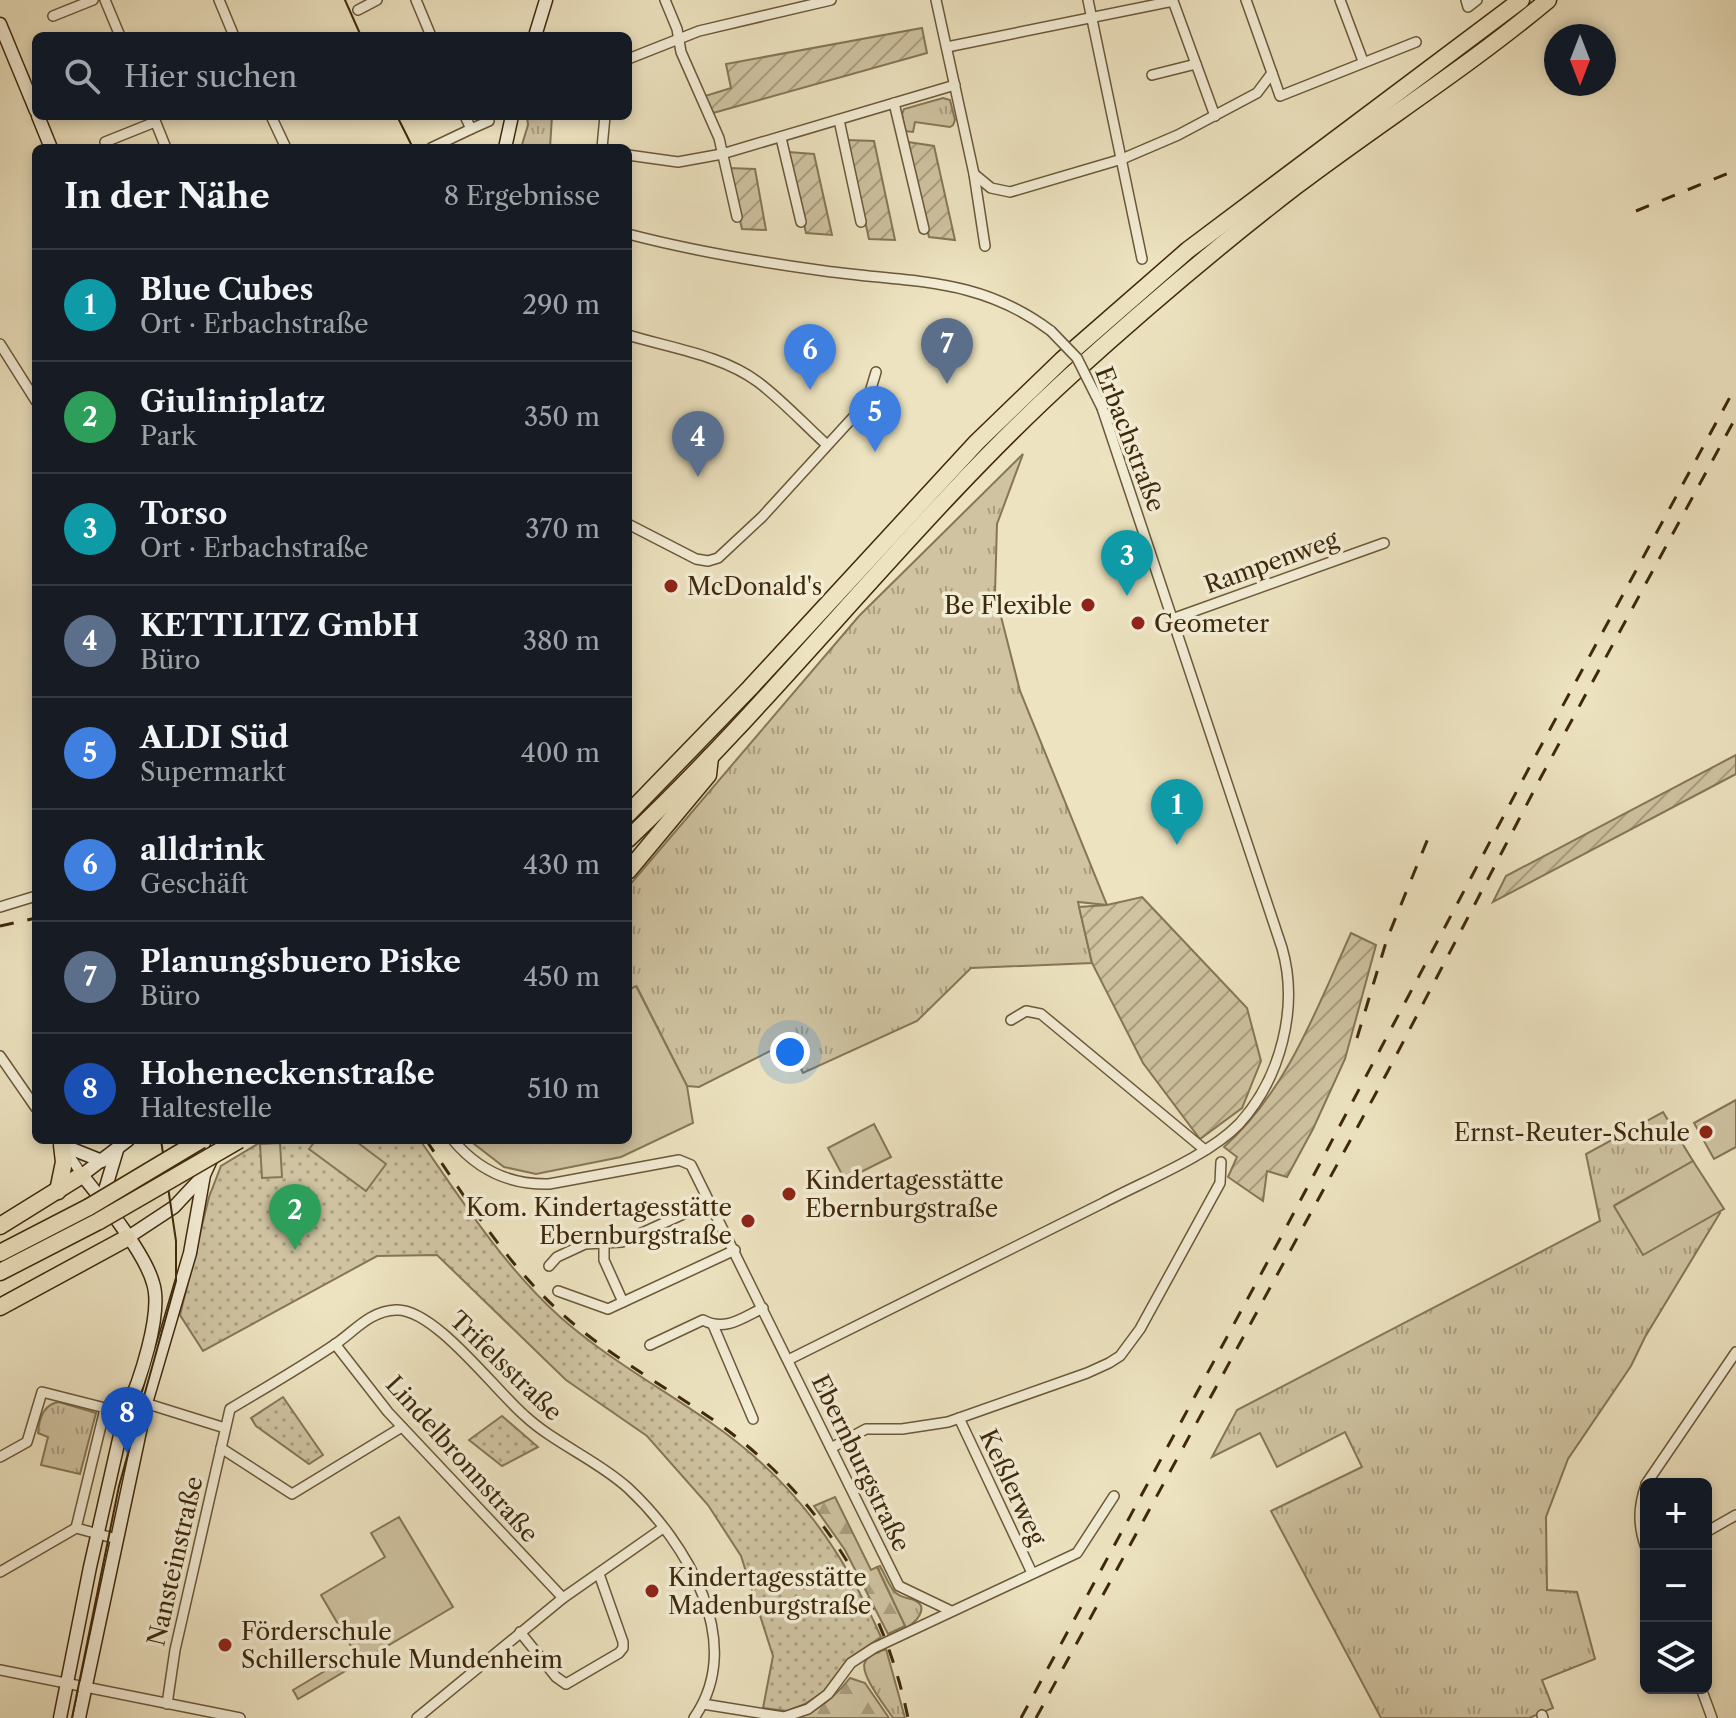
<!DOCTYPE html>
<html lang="de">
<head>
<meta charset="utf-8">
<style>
  body { margin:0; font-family:"Libre Caslon Text",serif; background:#20242c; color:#f1f3f6 }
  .controls { position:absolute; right:24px; bottom:24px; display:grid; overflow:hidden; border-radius:12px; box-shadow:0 4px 12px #0003 }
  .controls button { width:72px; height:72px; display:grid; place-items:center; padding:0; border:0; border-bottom:2px solid #363941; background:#171b24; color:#f1f3f6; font:40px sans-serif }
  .compass { position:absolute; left:1544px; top:24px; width:72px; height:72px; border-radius:50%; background:#171b24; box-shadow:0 4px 12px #0003; rotate:180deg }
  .you { position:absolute; left:790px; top:1052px; width:28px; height:28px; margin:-20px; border:6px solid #fff; border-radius:50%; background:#1a73e8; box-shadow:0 0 0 12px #1a73e833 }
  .badge { display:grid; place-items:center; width:52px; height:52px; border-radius:50%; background:#c59692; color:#fff; font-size:26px; font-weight:700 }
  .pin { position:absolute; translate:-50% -66px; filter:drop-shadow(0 2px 4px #0008) }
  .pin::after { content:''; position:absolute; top:42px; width:28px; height:24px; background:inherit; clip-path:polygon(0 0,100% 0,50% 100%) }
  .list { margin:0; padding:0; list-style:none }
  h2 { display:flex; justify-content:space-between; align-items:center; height:104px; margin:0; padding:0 32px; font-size:34px }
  h2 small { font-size:26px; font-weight:400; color:#9ea1a6 }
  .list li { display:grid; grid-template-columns:52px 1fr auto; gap:24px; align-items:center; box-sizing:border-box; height:112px; padding:0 32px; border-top:2px solid #363941 }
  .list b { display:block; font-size:30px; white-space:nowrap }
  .list p { margin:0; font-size:26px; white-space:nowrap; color:#9ea1a6 }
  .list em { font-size:26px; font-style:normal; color:#9ea1a6 }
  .icon { flex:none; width:44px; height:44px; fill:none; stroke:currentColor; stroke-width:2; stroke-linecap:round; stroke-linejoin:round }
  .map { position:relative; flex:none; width:1736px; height:1718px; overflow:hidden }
  .search { position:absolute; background:#171b24; box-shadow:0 4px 12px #0003; left:32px; top:32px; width:600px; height:88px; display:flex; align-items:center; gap:20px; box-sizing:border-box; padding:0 28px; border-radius:12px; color:#9ea1a6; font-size:30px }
  .panel { position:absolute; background:#171b24; box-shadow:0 4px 12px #0003; left:32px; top:144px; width:600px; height:1000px; border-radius:12px }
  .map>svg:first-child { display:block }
  .grass { fill:url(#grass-tufts); stroke:#867656; stroke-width:2 }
  .forest { fill:url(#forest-firs); stroke:#867656; stroke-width:2 }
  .park { fill:url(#park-dots); stroke:#867656; stroke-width:2 }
  .garden { fill:url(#garden-furrows); stroke:#867656; stroke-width:2 }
  .pitch { fill:#cfc3a1; stroke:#867656; stroke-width:2 }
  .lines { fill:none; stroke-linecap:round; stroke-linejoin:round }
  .street-casing { stroke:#6a5838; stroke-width:12 }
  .secondary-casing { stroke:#3e290a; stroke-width:15 }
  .highway-casing { stroke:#3e290a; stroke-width:19 }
  .street { stroke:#f3edd6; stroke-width:9 }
  .secondary { stroke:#f3edd6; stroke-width:12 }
  .highway { stroke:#ede3c0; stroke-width:16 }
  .tram { stroke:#3e290a; stroke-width:2 }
  .rail { stroke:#3e290a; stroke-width:3; stroke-dasharray:14 14; stroke-linecap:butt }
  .street-bridge-casing { stroke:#6a5838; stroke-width:12; stroke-linecap:butt }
  .highway-bridge-casing { stroke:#3e290a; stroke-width:19; stroke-linecap:butt }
  .street-bridge { stroke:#f3edd6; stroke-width:9 }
  .highway-bridge { stroke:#ede3c0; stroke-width:16 }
  .poi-dot { fill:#8f2418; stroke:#f3edd6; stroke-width:3 }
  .labels { text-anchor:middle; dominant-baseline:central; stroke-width:7; stroke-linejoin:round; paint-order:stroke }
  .street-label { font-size:24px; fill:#3e290a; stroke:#f3edd6 }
  .poi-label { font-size:24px; fill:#3e290a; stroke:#f3edd6; text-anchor:start }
</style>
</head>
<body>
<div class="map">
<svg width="1736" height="1718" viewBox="0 0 1736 1718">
  <defs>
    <pattern id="grass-tufts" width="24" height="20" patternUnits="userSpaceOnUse" patternTransform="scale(2)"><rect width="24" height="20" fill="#cfc3a1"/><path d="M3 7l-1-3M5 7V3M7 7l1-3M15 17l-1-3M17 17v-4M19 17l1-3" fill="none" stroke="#a99e81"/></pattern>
    <pattern id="forest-firs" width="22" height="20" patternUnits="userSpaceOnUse" patternTransform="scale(2)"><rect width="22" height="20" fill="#cfc3a1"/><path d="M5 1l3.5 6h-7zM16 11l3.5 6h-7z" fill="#a99e81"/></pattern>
    <pattern id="park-dots" width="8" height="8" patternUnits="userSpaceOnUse" patternTransform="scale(2)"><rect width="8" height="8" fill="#cfc3a1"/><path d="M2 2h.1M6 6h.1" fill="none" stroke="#a99e81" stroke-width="1.8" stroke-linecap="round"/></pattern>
    <pattern id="garden-furrows" width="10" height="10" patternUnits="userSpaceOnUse" patternTransform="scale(2)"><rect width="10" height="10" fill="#cfc3a1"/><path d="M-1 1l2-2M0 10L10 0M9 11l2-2" fill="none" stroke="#a99e81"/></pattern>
  </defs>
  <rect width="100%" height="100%" fill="#ede3c0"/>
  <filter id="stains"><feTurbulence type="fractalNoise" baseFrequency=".0025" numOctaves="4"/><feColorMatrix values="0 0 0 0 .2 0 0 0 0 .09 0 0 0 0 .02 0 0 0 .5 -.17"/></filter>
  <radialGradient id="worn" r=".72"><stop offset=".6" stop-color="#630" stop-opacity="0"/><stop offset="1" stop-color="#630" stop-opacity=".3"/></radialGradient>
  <!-- grass -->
  <g class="grass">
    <polygon points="943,98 950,100 955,120 953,125 950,127 915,122 913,132 905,131 902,114 904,109"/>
    <polygon points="527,116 552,116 550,148 521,148 528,125"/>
    <polygon points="1023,454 997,524 995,593 1020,691 1107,905 1078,902 1092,963 971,968 917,1021 803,1073 792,1053 777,1055 774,1049 699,1087 687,1086 637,987 628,990 628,887 859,616"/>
    <polygon points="1663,1112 1693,1161 1615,1205 1643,1254 1718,1211 1720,1213 1645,1337 1631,1366 1568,1459 1546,1517 1547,1590 1577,1592 1595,1659 1542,1680 1553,1708 1529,1718 1381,1718 1271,1511 1362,1467 1345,1432 1277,1467 1260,1433 1212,1457 1237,1410 1600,1221 1586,1154"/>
    <path d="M 59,1402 L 96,1413 L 80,1474 L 41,1465 L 48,1437 L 38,1433 C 39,1419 43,1404 59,1402 Z"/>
    <path d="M 880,1566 C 885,1574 889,1587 896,1593 C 902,1598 909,1598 914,1600 C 931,1607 915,1623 906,1628 L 877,1567 Z"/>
    <path d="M 886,1649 L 905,1718 L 893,1718 C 886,1707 859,1674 865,1662 C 868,1655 879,1652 886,1649 Z"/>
  </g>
  <!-- forest -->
  <g class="forest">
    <polygon points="835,1497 871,1570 877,1567 905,1626 888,1634 845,1550 814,1506"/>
    <path d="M 850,1678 L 865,1683 L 889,1718 L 796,1718 C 819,1710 834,1698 850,1678 Z"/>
  </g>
  <!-- park -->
  <g class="park">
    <path d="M 264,1140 L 420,1140 C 462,1201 504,1266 559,1316 C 606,1358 663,1389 714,1425 C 794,1481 842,1549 881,1637 L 848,1659 L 823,1692 L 805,1704 L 787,1711 L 763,1708 L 773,1656 L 741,1556 L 708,1505 L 647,1436 L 566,1380 L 437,1255 L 377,1256 L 203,1351 L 180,1315 L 209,1197 L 221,1166 Z"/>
    <polygon points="283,1397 323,1455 309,1464 256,1426 251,1418"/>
    <polygon points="502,1416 538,1447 502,1466 469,1440"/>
  </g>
  <!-- garden -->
  <g class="garden">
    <polygon points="922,28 927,53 713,113 705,96 731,88 726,64"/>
    <polygon points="847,140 874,141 895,240 869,239"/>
    <polygon points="908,142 934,146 955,240 929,237"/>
    <polygon points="788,152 814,154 832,235 806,233"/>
    <polygon points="728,168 755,169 766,230 742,229"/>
    <polygon points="1736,755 1736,774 1493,902 1506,876"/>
    <polygon points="1142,897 1247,1008 1261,1061 1242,1108 1200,1139 1143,1063 1092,963 1079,907 1107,905"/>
    <path d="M 1351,933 L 1376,945 L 1345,1059 L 1313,1129 L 1287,1177 L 1267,1171 L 1263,1201 L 1228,1177 L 1237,1157 L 1224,1147 C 1287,1091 1317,1008 1351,933 Z"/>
  </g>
  <!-- pitch -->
  <g class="pitch">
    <polygon points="636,986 687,1086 693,1123 621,1157 536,1174 504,1167 469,1140 628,1140 628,990"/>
    <polygon points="1736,1100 1736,1147 1714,1159 1694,1123"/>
    <polygon points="874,1124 891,1157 845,1180 828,1148"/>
    <polygon points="316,1140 354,1140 386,1164 366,1191 309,1149"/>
    <polygon points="280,1143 282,1177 262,1178 260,1144"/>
    <polygon points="1693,1161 1724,1209 1643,1255 1614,1206"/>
    <polygon points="399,1517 453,1607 298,1699 293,1690 355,1653 321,1595 385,1557 371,1533"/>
  </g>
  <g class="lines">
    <defs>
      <g id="street">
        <polyline points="105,0 120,36"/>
        <polyline points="219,0 234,36"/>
        <polyline points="416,0 431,36"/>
        <polyline points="665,0 677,29 681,52 719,138 737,217"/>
        <polyline points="936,0 974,174 985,246"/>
        <polyline points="1088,0 1142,259"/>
        <polyline points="1246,0 1272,73"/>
        <polyline points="1340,0 1363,61"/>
        <polyline points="1466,0 1468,7 1477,0"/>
        <polyline points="358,10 377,0"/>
        <polyline points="53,16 93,0"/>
        <polyline points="947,47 1173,1 1215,116"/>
        <polyline points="628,59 699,31 831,0"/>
        <polyline points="1152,75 1196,64"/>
        <polyline points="894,103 924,229"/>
        <polyline points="271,116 286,148"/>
        <polyline points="465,116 471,129 489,121"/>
        <polyline points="154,118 166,148"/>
        <polyline points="839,120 861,222"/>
        <polyline points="781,138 801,222"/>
        <polyline points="105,142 155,122"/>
        <polyline points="431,148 471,129"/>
        <polyline points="602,148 605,116"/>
        <polyline points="628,155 678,162 722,154 955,85"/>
        <polyline points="974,174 991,188 1010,192 1122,159 1178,135 1257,93 1272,73 1280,96 1416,42"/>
        <path d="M 628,234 C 693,251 759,262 825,271 C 910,283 978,276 1051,331"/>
        <path d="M 628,335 C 670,348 722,355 758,382 C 782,400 804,424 827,445"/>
        <polyline points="0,344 36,401"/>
        <polyline points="628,524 696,559 708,561 718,558 762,517 867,402 876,372"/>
        <polyline points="1172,619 1384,543"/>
        <polyline points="0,907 36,896"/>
        <polyline points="1011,1020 1026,1011 1041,1014 1205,1150"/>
        <polyline points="0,1056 36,1108"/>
        <path d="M 453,1140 C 478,1170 510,1185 549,1184 L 679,1160 L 691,1165 L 899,1586 L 949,1610"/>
        <polyline points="65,1149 82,1175"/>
        <polyline points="604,1244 604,1260 623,1302"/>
        <polyline points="549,1266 557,1257 585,1244 622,1242 710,1202"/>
        <polyline points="558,1291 608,1309 735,1250"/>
        <polyline points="713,1325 753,1419"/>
        <polyline points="335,1344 388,1412 563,1598"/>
        <path d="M 650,1345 L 703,1320 C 725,1332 742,1318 763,1308"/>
        <path d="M 788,1360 C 893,1308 998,1256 1103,1203 C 1144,1181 1207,1157 1239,1124 C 1281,1078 1299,1007 1282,948 L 1102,408"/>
        <polyline points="132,1399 225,1428"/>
        <polyline points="959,1418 1032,1573"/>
        <polyline points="221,1448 292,1494 402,1427"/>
        <polyline points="831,1448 866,1429 902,1429 948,1422 1087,1373 1109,1363 1120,1356 1140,1329 1220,1183 1221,1162"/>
        <polyline points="0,1457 27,1442 42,1392 125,1413"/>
        <polyline points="1646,1484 1736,1352"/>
        <path d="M 1646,1485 C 1638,1507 1638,1526 1646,1548"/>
        <polyline points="76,1528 105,1409"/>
        <polyline points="1706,1532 1736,1515"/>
        <polyline points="0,1572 76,1528 117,1539"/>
        <polyline points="520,1632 556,1677 566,1684 619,1653 623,1648 623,1642 599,1574"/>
        <polyline points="0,1670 240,1718"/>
        <polyline points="1701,1688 1712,1718"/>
        <path d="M 167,1704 L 175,1650 L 230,1409 C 265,1388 300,1368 334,1345 C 354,1332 369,1311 396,1310 C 434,1308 494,1389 524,1415 C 555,1444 596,1459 628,1488 C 686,1542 747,1642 694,1718"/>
        <polyline points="703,1704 784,1717 808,1709 828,1694 851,1663 874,1648 1077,1553 1114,1496"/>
        <polyline points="1542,1715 1543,1718"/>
        <polyline points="417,1718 563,1598 663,1528"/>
      </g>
      <g id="secondary">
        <polyline points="0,24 36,111"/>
        <polyline points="535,36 546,0"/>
        <polyline points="38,116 51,148"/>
        <polyline points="505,148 512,116"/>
        <polyline points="62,1145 102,1161"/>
        <polyline points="102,1200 117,1150"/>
        <polyline points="127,1238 174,1207 202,1177"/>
        <path d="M 60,1718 L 90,1567 L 125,1413 C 139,1384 163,1313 153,1283 C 145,1253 102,1200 82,1175 L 128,1140"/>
        <polyline points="79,1718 146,1403 190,1253 204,1175 220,1140"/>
      </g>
      <g id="highway">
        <polyline points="628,814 750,688 977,442 1062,360 1188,250 1521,0"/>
        <path d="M 628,839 C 783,692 912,520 1070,376 C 1143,310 1218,246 1296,186 C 1379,123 1468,67 1548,0"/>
        <polyline points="628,871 708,775 710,757"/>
        <polyline points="58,1191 64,1162 62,1145"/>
        <polyline points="0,1226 82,1175"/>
        <polyline points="0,1253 89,1207"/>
        <polyline points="0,1272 99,1221"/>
        <polyline points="0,1307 127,1238"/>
      </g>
    </defs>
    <!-- street casing -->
    <use href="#street" class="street-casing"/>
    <!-- secondary casing -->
    <use href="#secondary" class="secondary-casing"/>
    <!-- highway casing -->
    <use href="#highway" class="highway-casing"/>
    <!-- street -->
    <use href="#street" class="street"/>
    <!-- secondary -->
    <use href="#secondary" class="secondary"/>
    <!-- highway -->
    <use href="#highway" class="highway"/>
    <!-- tram -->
    <g class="tram">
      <polyline points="345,0 361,36"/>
      <polyline points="397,116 413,148"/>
      <polyline points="72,1718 119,1486 176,1281 176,1241 161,1140"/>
    </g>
    <!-- rail -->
    <g class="rail">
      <polyline points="1636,211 1736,170"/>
      <polyline points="0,926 36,918"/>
      <polyline points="1357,1038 1387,939 1431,831"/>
      <path d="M 426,1140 C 467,1200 506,1263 560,1312 C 608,1356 667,1387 719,1424 C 819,1496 883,1597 908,1718"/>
      <polyline points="1021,1718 1281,1237 1529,768 1736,386"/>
      <polyline points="1036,1718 1388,1071 1541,777 1736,417"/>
    </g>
    <defs>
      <polyline id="street-bridge" points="1051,331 1077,358 1102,408"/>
      <g id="highway-bridge">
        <polyline points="89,1207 201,1140"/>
        <polyline points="99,1221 239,1140"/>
      </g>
    </defs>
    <!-- street-bridge casing -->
    <use href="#street-bridge" class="street-bridge-casing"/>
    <!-- highway-bridge casing -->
    <use href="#highway-bridge" class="highway-bridge-casing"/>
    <!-- street-bridge -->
    <use href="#street-bridge" class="street-bridge"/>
    <!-- highway-bridge -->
    <use href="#highway-bridge" class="highway-bridge"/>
  </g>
  <!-- markers -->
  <g class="poi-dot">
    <circle cx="671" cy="586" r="8"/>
    <circle cx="1088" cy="605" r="8"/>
    <circle cx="1138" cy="623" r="8"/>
    <circle cx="1706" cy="1132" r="8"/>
    <circle cx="789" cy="1194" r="8"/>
    <circle cx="748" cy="1221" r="8"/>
    <circle cx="652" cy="1591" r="8"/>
    <circle cx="225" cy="1645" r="8"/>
  </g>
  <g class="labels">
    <!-- street labels -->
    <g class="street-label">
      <text transform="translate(1130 439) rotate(69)">Erbachstraße</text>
      <text transform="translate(1271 562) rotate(-20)">Rampenweg</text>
      <text transform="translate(506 1366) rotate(44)">Trifelsstraße</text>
      <text transform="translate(462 1459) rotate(48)">Lindelbronnstraße</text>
      <text transform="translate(861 1463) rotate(64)">Ebernburgstraße</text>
      <text transform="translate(1013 1487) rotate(65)">Keßlerweg</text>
      <text transform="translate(175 1561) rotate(-77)">Nansteinstraße</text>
    </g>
    <!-- poi labels -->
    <g class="poi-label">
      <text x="687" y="586">McDonald's</text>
      <text x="1072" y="605" text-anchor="end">Be Flexible</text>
      <text x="1154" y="623">Geometer</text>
      <text x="1690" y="1132" text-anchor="end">Ernst-Reuter-Schule</text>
      <text x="805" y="1180">Kindertagesstätte<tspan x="805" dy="28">Ebernburgstraße</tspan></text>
      <text x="732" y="1207" text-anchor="end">Kom. Kindertagesstätte<tspan x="732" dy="28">Ebernburgstraße</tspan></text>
      <text x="668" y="1577">Kindertagesstätte<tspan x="668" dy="28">Madenburgstraße</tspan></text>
      <text x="241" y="1631">Förderschule<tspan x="241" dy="28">Schillerschule Mundenheim</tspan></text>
    </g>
  </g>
  <rect width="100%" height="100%" filter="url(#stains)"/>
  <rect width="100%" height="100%" fill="url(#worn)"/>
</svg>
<div class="controls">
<button>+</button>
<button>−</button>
<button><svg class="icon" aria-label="layers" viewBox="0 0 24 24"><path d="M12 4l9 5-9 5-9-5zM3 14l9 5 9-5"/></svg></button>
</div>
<svg class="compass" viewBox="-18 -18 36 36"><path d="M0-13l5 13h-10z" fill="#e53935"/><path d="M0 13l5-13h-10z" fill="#9ea1a6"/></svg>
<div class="you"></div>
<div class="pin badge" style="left:1177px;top:845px;background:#0f9aa8">1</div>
<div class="pin badge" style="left:295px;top:1250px;background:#2e9e5b">2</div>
<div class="pin badge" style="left:1127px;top:596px;background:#0f9aa8">3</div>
<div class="pin badge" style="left:698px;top:477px;background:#5c6f8a">4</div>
<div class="pin badge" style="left:875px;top:452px;background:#3f7fe0">5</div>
<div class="pin badge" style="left:810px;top:390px;background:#3f7fe0">6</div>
<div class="pin badge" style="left:947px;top:384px;background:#5c6f8a">7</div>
<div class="pin badge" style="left:127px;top:1453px;background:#1a4fb4">8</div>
<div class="search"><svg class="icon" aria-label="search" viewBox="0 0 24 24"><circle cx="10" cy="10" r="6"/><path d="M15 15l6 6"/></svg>Hier suchen</div>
<section class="panel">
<h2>In der Nähe<small>8 Ergebnisse</small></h2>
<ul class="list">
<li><span class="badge" style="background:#0f9aa8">1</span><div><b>Blue Cubes</b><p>Ort · Erbachstraße</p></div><em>290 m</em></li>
<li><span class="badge" style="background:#2e9e5b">2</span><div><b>Giuliniplatz</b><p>Park</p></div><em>350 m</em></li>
<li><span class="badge" style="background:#0f9aa8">3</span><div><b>Torso</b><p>Ort · Erbachstraße</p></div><em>370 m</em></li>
<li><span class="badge" style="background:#5c6f8a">4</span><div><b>KETTLITZ GmbH</b><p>Büro</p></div><em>380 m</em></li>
<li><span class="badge" style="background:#3f7fe0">5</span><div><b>ALDI Süd</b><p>Supermarkt</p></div><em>400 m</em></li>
<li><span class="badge" style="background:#3f7fe0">6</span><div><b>alldrink</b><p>Geschäft</p></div><em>430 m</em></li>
<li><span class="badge" style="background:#5c6f8a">7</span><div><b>Planungsbuero Piske</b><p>Büro</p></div><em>450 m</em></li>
<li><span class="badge" style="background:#1a4fb4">8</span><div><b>Hoheneckenstraße</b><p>Haltestelle</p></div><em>510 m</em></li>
</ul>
</section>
</div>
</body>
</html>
